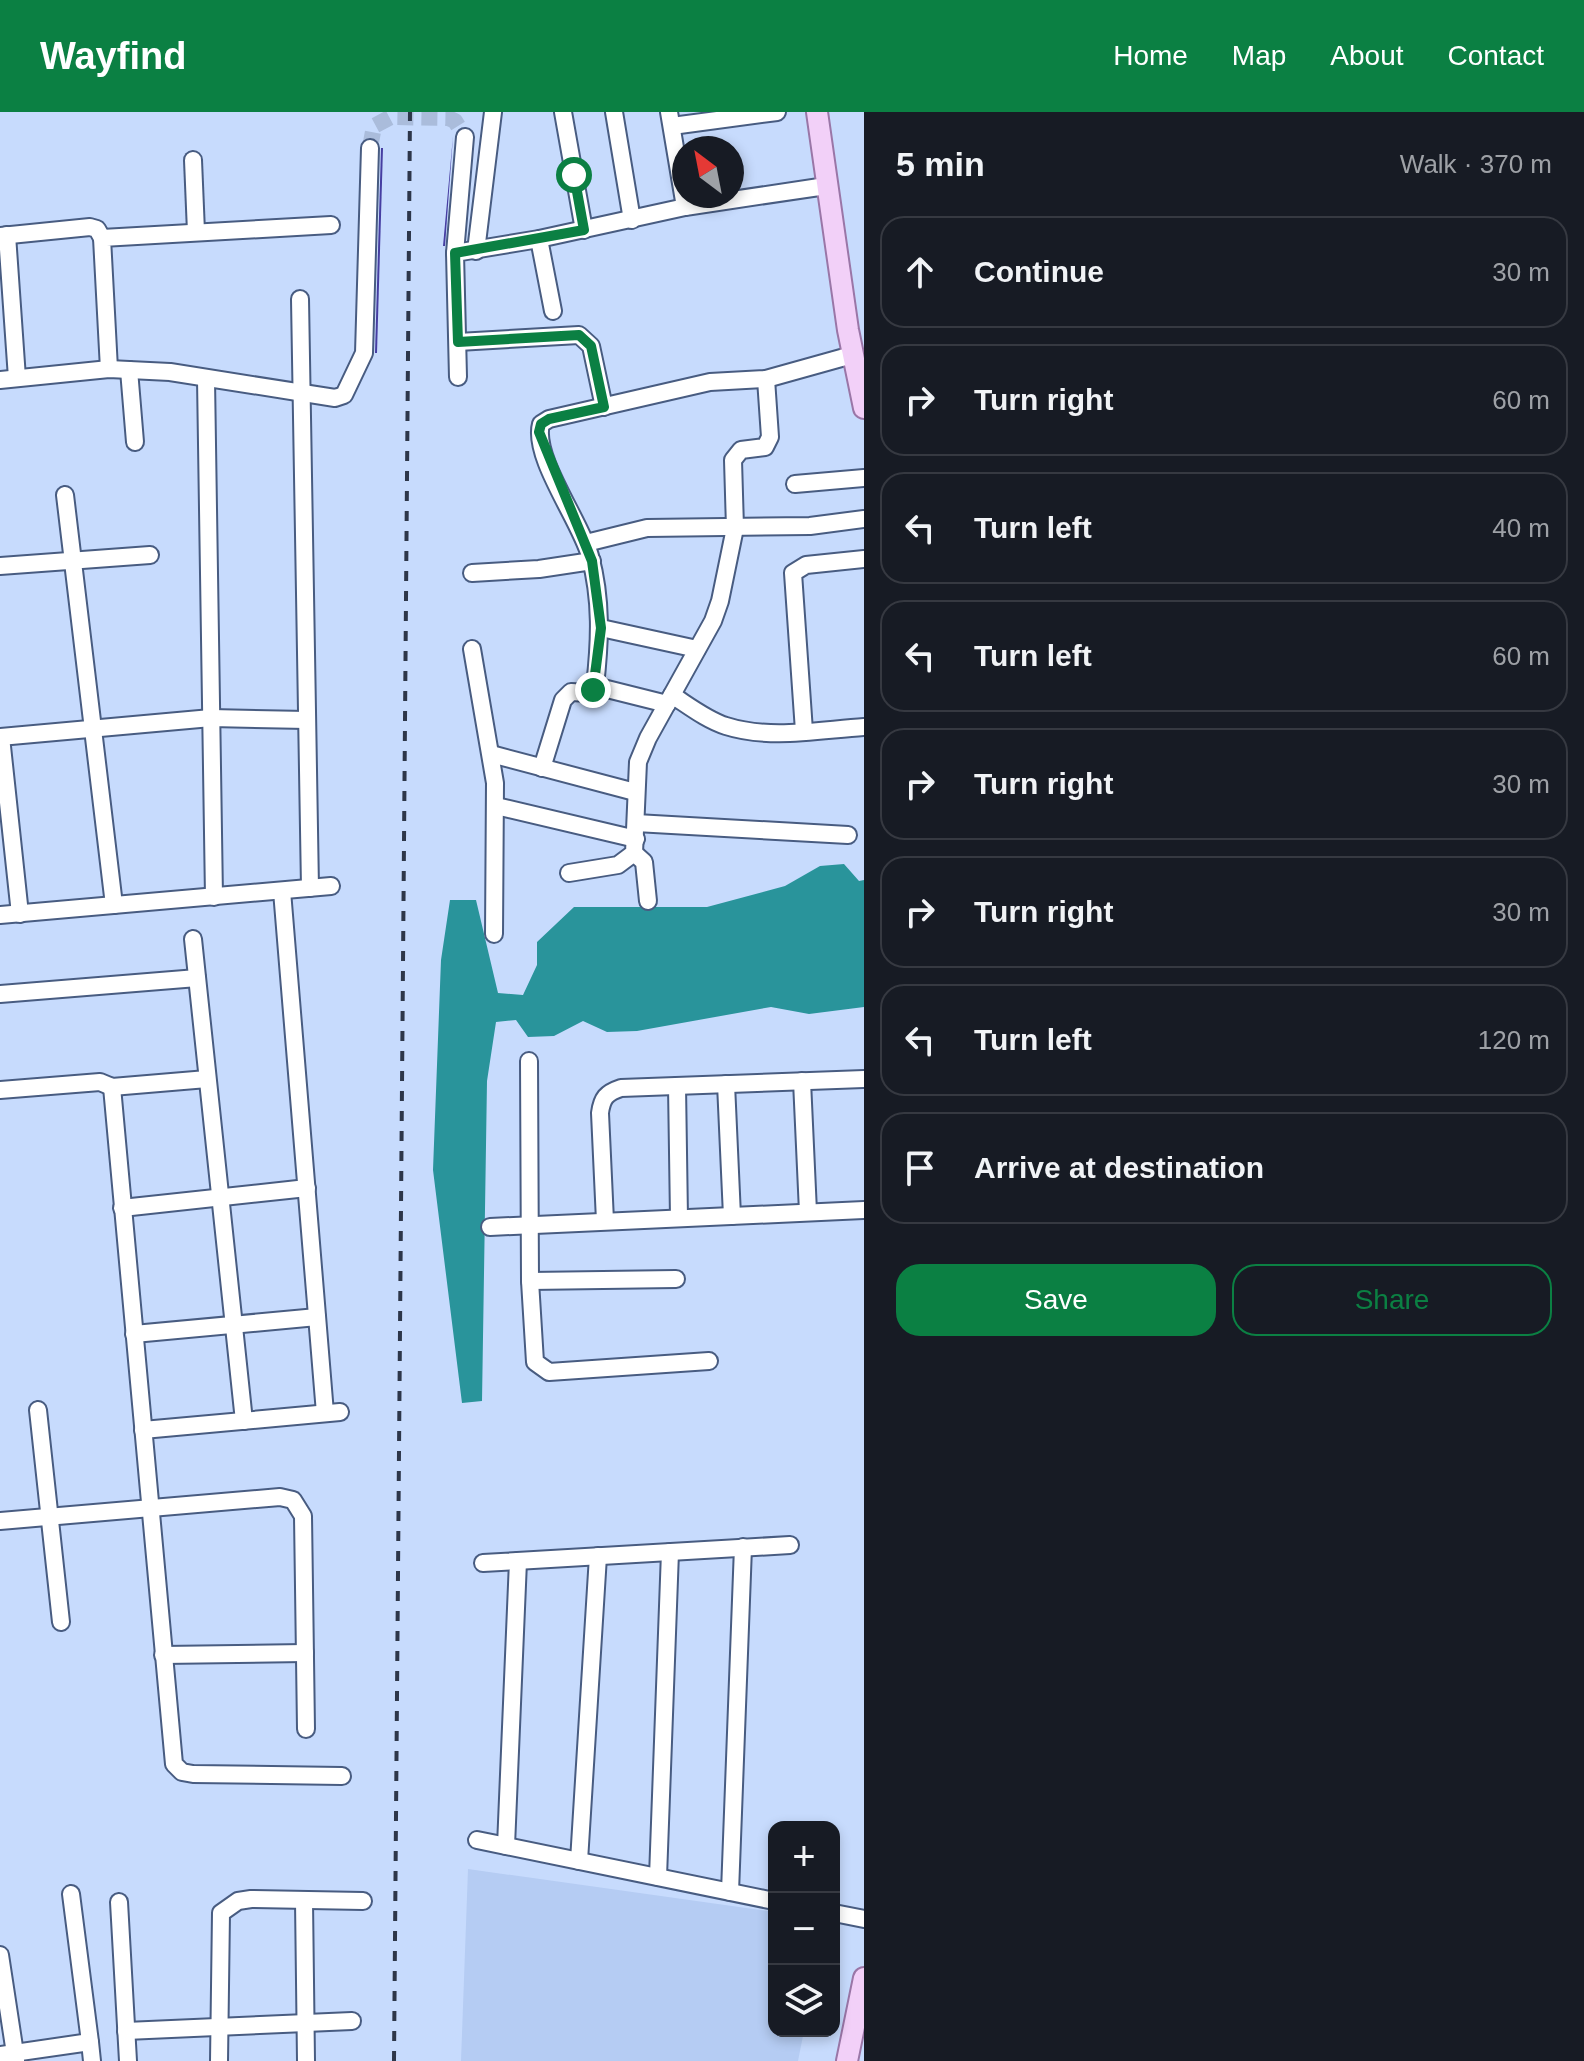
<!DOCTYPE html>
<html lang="en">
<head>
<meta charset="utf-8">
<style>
  body { margin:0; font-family:Helvetica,sans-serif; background:#242831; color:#f1f3f6 }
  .controls { position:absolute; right:24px; bottom:24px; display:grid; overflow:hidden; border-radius:16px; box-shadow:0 4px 12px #0003 }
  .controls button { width:72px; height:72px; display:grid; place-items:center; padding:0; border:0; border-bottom:2px solid #363941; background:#171b24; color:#f1f3f6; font:40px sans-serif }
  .compass { position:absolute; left:672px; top:24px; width:72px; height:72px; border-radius:50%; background:#171b24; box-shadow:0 4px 12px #0003; rotate:328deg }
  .stop { position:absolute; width:24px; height:24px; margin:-18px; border:6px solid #0b8043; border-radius:50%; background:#fff }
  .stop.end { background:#0b8043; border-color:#fff; box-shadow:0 2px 8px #0008 }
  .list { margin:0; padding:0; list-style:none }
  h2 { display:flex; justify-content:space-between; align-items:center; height:104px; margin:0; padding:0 32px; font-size:34px }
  h2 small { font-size:26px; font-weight:400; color:#9ea1a6 }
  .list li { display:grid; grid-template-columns:52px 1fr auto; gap:24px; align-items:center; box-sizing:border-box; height:112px; margin:0 16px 16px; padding:0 16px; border:2px solid #363941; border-radius:24px }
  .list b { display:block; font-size:30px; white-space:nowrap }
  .list em { font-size:26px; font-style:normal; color:#9ea1a6 }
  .actions { display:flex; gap:16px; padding:24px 32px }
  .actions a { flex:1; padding:18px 0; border:2px solid #0b8043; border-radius:24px; text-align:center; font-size:28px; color:#0b8043 }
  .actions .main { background:#0b8043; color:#fff }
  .icon { flex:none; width:44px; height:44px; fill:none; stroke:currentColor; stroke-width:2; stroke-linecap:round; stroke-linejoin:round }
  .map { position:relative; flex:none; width:864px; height:1949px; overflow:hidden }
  header { display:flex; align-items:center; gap:48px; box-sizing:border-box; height:112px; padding:0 40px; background:#0b8043; color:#fff }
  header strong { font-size:38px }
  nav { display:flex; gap:44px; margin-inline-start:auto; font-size:28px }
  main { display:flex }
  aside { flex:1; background:#171b24 }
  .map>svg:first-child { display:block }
  .built { fill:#b5ccf3 }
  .water { fill:#29949b }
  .building { fill:#463ea2 }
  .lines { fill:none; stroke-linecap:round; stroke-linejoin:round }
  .minor-tunnel { stroke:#aabcdb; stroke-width:16; stroke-dasharray:16 8; stroke-linecap:butt }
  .minor-casing { stroke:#485c81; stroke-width:20 }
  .major-casing { stroke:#9a76a7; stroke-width:24 }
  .minor { stroke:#fff; stroke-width:16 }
  .major { stroke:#f2d0f8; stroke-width:20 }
  .rail { stroke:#2d3649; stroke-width:4; stroke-dasharray:10 10; stroke-linecap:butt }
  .route { stroke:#0b8043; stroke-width:10 }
</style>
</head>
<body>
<header>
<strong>Wayfind</strong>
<nav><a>Home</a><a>Map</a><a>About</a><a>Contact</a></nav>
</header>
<main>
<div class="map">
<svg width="864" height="1949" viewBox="0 0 864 1949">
  <rect width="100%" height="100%" fill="#c7dbfd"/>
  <!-- built -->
  <polygon class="built" points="468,1757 774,1800 774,1919 804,1919 798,1949 461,1949"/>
  <!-- water -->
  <polygon class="water" points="844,752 859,769 864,768 864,895 809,902 771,895 637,919 607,920 583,909 554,924 528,925 516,908 496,910 487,969 482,1289 462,1291 433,1058 441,848 450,788 476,788 498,881 523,883 537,853 537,830 574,795 707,795 785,774 820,754"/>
  <!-- building -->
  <g class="building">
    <polygon points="453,24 445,134 443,134"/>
    <polygon points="381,36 383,36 377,241 375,241"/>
  </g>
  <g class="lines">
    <!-- minor-tunnel -->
    <polyline class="minor-tunnel" points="370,36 374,14 391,5 448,6 455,9 465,25"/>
    <defs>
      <g id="minor">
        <polyline points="563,0 584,118"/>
        <polyline points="614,0 632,108"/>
        <polyline points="669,0 685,95"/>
        <polyline points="672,14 777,0"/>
        <polyline points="193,48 196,120"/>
        <polyline points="7,123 17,266"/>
        <polyline points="0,124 90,115 97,117 102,126"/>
        <polyline points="539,127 553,199"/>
        <polyline points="476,139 493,0"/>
        <polyline points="455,141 465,25"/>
        <polyline points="300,187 310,776"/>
        <polyline points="458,230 579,223 591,234 604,295"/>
        <polyline points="109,257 102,126 331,113"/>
        <polyline points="129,258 135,330"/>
        <polyline points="458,265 455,141 539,127 685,95 826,74"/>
        <polyline points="206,267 214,785"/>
        <polyline points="0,268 109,257 170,260 335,286 344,283 364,241 370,36"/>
        <polyline points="795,372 864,366"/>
        <polyline points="65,383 114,793"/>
        <polyline points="586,431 647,416 810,414 864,407"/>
        <polyline points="0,454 150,443"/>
        <polyline points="472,461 539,457 592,449"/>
        <polyline points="601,516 697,537"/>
        <polyline points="472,537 495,671 494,822"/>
        <path d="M 672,583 C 689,594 707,608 726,614 C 770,628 819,618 864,615"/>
        <path d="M 667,592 L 595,574 C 600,530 602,488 590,444 C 581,410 532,345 541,312 L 549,307 L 710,270 L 766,267 L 852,243"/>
        <polyline points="804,619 793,461 806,453 864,447"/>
        <polyline points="0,625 211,606 307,608"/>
        <polyline points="1,625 20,802"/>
        <polyline points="491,642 635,680"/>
        <polyline points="542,656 563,588 571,580 589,581 595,574"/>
        <polyline points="496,694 636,727"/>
        <polyline points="636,711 848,723"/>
        <polyline points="634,741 644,750 648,789"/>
        <polyline points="569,761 618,753 634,741 638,650 648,626 713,509 720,489 735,416 733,348 741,338 765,335 770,325 766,267"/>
        <polyline points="282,779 325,1301"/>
        <polyline points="0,803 331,774"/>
        <polyline points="193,827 244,1309"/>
        <polyline points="0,882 197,866"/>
        <polyline points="529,949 530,1169 535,1250 549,1260 709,1249"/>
        <polyline points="802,969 808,1100"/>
        <polyline points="726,972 732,1104"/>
        <polyline points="677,974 679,1106"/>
        <polyline points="112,975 174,1652 182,1660 193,1662 342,1664"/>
        <polyline points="0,978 100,970 112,975 207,967"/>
        <polyline points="122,1096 307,1076"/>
        <path d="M 605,1109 L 600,1001 C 602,986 606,981 621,976 L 864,967"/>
        <polyline points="490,1115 864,1098"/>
        <polyline points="530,1169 676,1167"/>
        <polyline points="134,1222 317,1205"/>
        <polyline points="38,1298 61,1510"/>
        <polyline points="143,1318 340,1300"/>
        <polyline points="0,1409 280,1385 293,1388 303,1404 306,1617"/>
        <polyline points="483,1451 790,1433"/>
        <polyline points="163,1543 305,1541"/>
        <polyline points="477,1728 774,1789"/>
        <polyline points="506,1734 518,1449"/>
        <polyline points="579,1749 598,1444"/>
        <polyline points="658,1765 670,1440"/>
        <polyline points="730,1780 743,1435"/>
        <polyline points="304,1789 306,1949"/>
        <polyline points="119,1790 128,1949"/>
        <polyline points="834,1801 864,1807"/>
        <polyline points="0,1843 16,1948"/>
        <polyline points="126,1919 352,1909"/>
        <polyline points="90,1930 92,1949"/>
        <polyline points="0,1943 90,1930 71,1782"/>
        <polyline points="219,1949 221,1801 238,1789 251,1787 363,1789"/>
      </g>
      <g id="major">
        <polyline points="817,0 848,218 864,296"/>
        <polyline points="847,1949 864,1866"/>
      </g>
    </defs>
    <!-- minor casing -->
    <use href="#minor" class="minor-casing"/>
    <!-- major casing -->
    <use href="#major" class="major-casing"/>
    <!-- minor -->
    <use href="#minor" class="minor"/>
    <!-- major -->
    <use href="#major" class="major"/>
    <!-- rail -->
    <polyline class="rail" points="394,1949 410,0"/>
  </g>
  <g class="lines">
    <!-- route -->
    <polyline class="route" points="574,63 584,118 455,141 458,230 579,223 591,234 604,295 549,307 541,312 539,320 592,449 601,516 593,578"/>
  </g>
</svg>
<div class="controls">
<button>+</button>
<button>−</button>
<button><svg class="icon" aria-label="layers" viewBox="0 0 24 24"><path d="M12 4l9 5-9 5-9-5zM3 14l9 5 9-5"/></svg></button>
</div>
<svg class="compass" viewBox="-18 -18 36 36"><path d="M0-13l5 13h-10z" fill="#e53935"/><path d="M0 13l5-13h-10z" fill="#9ea1a6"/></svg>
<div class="stop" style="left:574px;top:63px"></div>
<div class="stop end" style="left:593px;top:578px"></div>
</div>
<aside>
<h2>5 min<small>Walk · 370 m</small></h2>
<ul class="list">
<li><svg class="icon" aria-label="ahead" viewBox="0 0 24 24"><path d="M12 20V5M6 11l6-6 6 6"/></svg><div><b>Continue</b></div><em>30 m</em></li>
<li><svg class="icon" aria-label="right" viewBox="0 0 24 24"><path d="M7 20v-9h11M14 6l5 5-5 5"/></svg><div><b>Turn right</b></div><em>60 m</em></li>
<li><svg class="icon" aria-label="left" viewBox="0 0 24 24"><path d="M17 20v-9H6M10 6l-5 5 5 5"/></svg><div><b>Turn left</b></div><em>40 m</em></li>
<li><svg class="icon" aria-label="left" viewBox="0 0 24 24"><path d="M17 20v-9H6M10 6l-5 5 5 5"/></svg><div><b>Turn left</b></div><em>60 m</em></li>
<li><svg class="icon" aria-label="right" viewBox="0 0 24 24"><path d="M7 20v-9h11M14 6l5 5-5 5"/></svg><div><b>Turn right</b></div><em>30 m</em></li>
<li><svg class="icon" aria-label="right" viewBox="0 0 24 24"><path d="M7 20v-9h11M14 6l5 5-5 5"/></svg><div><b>Turn right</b></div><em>30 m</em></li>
<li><svg class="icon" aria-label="left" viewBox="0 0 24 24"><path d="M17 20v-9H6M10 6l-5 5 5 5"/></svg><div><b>Turn left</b></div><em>120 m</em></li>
<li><svg class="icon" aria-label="arrive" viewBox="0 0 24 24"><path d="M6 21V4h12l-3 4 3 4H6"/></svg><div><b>Arrive at destination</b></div></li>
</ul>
<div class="actions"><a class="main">Save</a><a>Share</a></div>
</aside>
</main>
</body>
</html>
